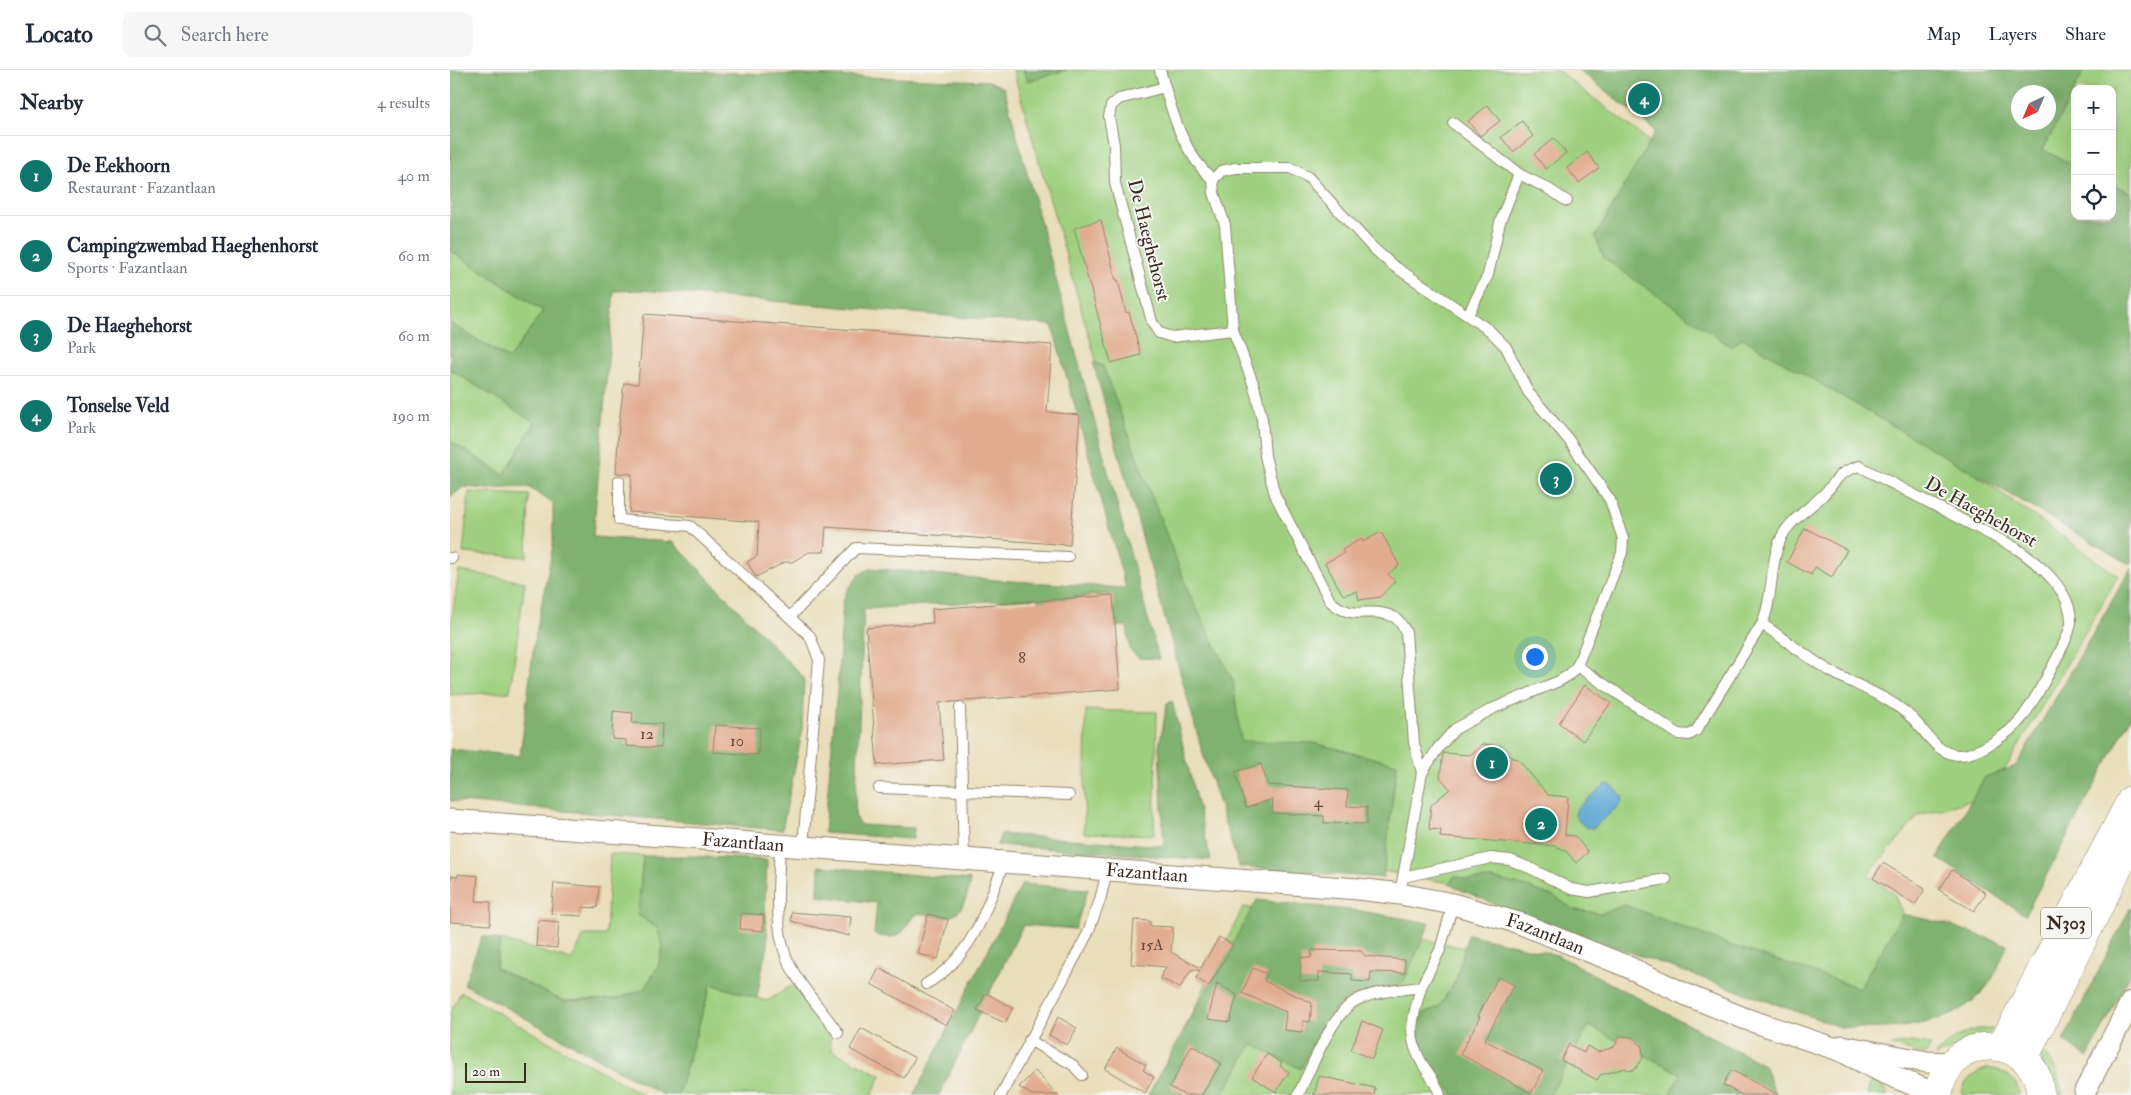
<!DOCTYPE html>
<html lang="en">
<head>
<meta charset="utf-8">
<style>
  body { margin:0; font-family:"IM FELL Double Pica",serif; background:#f6f6f7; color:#1f2937 }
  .controls { position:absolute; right:15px; top:15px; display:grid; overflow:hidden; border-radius:10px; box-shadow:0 5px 20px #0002 }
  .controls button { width:45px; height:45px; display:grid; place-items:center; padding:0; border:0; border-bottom:1px solid #e0e1e3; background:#fff; color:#1f2937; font:25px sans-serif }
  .compass { position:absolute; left:1561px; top:15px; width:45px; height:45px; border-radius:50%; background:#fff; box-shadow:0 5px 20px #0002; rotate:224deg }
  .scale { position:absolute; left:15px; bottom:12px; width:61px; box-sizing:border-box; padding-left:5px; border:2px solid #3b2a1e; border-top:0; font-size:14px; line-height:18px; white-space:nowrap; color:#3b2a1e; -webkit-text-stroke:4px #f6f6f2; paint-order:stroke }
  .you { position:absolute; left:1084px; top:586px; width:18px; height:18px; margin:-12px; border:4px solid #fff; border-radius:50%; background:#1a73e8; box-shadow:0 0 0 8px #1a73e833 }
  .badge { display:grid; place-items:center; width:32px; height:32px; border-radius:50%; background:#0f766e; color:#fff; font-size:16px; font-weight:700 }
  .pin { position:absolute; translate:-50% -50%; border:2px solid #fff; box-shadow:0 1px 5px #0006 }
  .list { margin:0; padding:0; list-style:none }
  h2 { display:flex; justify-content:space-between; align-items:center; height:65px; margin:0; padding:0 20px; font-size:21px }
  h2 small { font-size:16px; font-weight:400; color:#747a83 }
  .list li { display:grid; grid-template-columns:32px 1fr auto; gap:15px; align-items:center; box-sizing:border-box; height:80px; padding:0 20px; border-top:1px solid #e0e1e3 }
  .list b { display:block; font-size:19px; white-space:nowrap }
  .list p { margin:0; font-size:16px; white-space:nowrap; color:#747a83 }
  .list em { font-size:16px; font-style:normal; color:#747a83 }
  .icon { flex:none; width:28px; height:28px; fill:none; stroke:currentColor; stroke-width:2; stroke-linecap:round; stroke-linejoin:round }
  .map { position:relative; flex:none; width:1681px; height:1025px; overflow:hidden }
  header { display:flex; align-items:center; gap:30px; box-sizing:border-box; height:70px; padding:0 25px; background:#fff; border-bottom:1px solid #e0e1e3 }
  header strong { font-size:24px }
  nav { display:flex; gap:28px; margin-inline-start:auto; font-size:18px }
  .search { width:350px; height:45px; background:#f6f6f7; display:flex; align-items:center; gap:12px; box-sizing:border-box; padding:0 18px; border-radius:10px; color:#747a83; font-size:19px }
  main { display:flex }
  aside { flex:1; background:#fff }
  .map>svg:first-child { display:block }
  .green { fill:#9fd07f; stroke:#6d7d4e }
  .forest { fill:#7fb26e; stroke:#5d6e46; fill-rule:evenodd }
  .water { fill:#5ba6d3; stroke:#4b6878 }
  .building { fill:#e2ac90 }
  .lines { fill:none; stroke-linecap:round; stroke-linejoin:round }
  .service-casing { stroke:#92846c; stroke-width:12 }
  .minor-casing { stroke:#92846c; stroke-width:23 }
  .primary-casing { stroke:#92846c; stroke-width:29 }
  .service { stroke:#fff; stroke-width:10 }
  .minor { stroke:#fff; stroke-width:21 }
  .primary { stroke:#fff; stroke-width:28 }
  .labels { text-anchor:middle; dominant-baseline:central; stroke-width:4; stroke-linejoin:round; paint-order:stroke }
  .number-label { font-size:16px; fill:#654a3a }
  .shield { fill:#f6f6f2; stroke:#73675e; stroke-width:1 }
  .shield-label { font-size:18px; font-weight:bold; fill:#3b2a1e }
  .street-label { font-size:19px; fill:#3b2a1e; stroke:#f6f6f2 }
</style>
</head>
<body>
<header>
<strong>Locato</strong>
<div class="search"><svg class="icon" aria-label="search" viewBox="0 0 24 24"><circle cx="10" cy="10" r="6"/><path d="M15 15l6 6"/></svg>Search here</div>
<nav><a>Map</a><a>Layers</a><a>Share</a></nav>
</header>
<main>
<aside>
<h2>Nearby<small>4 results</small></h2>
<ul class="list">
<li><span class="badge">1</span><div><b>De Eekhoorn</b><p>Restaurant · Fazantlaan</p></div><em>40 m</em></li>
<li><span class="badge">2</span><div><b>Campingzwembad Haeghenhorst</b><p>Sports · Fazantlaan</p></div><em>60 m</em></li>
<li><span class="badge">3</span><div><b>De Haeghehorst</b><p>Park</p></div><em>60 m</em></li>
<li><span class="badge">4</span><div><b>Tonselse Veld</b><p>Park</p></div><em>190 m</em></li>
</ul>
</aside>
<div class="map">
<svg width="1681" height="1025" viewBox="0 0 1681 1025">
  <rect width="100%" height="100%" fill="#f6f6f2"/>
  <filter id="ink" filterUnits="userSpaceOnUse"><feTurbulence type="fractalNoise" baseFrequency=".02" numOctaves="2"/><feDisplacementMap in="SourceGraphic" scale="10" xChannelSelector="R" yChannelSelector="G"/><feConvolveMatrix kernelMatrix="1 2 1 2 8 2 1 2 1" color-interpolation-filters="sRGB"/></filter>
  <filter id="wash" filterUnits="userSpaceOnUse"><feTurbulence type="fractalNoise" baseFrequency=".0096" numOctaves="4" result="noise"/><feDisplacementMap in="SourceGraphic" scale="20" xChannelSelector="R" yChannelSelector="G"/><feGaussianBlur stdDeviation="1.12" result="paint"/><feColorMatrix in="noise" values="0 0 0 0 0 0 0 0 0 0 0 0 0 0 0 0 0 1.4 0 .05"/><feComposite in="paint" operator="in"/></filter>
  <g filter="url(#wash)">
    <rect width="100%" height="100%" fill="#e9deba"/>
    <!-- green -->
    <g class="green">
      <polygon points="563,0 1107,0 1212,81 1395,312 1668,506 1540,725 1469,745 1418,805 1444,824 1455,849 1403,943 1005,814 920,799 760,690"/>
      <polygon points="1634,0 1681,0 1681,123 1662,114 1662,19 1625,19 1625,96 1593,80"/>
      <polygon points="0,180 93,241 59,289 0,253"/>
      <polygon points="0,299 85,353 54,405 0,371"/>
      <polygon points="19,422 79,425 77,487 13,483"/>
      <polygon points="9,501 75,512 60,622 0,625 0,560"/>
      <polygon points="636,640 707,642 704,765 634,763"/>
      <polygon points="160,784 193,786 188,845 207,858 213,876 208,897 194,919 167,929 113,931 46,898 50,870 122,890 134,865 156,865"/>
      <polygon points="793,837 905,855 1102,896 1258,975 1229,1025 703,1025"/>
      <polygon points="261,914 317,931 341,916 350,918 380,969 381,980 431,1005 422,1025 228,1025"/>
      <polygon points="11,922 193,1025 0,1025 0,943"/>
      <path d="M 1528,959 L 1543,959 L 1538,965 L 1485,986 C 1497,971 1510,964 1528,959 Z"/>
      <polygon points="1461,972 1481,975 1475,985 1440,975"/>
      <path d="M 1589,977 C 1604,989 1609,1007 1613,1025 L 1598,1025 Z"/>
      <path d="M 1539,998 C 1554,1001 1568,1008 1569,1025 L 1512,1025 C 1513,1009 1526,1002 1539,998 Z"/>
      <polygon points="1427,1009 1438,1025 1417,1025 1420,1013"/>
    </g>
    <!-- forest -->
    <g class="forest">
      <polygon points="1,0 194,0 539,11 554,18 709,589 689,588 680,580 677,556 662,557 659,524 589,531 586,528 414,539 405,744 407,751 411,755 464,758 463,769 374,763 388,609 393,531 398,519 410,504 421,498 545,510 676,518 602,255 192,220 164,221 143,467 223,472 354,608 352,663 332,760 0,731 0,679 70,686 84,574 103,475 103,433 78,417 37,419 14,417 0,427 0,371 54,405 85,353 0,299 0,253 59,289 93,241 0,180"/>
      <polygon points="573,0 617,0 578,11"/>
      <path d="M 1129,0 L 1634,0 L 1593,80 L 1625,96 L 1625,146 L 1662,146 L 1662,114 L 1681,123 L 1681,495 L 1292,268 L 1281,277 L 1154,188 L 1145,167 L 1206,61 ZM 1568,22 L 1598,22 L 1598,52 L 1568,52 Z"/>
      <polygon points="643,292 653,296 700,422 739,523 783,611 791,671 864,673 947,694 933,808 789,797 753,684"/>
      <polygon points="1681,498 1681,647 1575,845 1487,788 1535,707 1566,696"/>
      <polygon points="722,631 761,790 547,775 551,764 714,776 709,677 717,634"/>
      <polygon points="193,786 240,786 317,790 315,835 318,877 314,888 307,928 261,914 228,1025 213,1025 14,914 32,866 50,870 46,898 113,931 167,929 194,919 208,897 213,876 207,858 188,845"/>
      <path d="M 369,796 L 520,810 C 518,824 513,847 495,847 C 486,848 477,842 467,844 C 455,852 457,866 440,867 C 434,867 429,867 424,863 L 427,833 L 368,826 Z"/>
      <path d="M 1005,806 L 1018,810 L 1044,809 L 1077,817 L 1105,827 L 1125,840 L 1152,843 L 1175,835 L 1280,875 L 1410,918 L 1452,844 L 1497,854 L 1557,875 C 1551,890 1545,908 1534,920 C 1498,960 1439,960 1390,957 L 1047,835 L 1004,817 L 1000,813 Z"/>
      <polygon points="572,814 638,819 625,859 573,855 489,1025 464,1025"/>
      <path d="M 807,830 L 910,841 L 980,853 L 954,911 C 942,923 920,921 904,926 C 878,933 861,978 851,999 L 802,974 L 773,1025 L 698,1025 Z"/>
      <polygon points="1681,837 1681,903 1638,987 1613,971"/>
      <path d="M 1018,864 L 1107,885 L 1314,995 L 1326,1025 L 1219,1025 L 1231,1004 L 1139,956 L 1100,1025 L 1005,1025 C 992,1011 964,979 968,958 C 968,953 972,948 974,943 L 989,937 L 1006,910 Z"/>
    </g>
    <!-- water -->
    <polygon class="water" points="1156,714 1161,715 1173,726 1171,734 1143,758 1135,757 1125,746 1127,738"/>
    <g id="blocks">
      <!-- building -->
      <g class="building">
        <polygon points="1038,35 1050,51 1030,66 1018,51"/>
        <polygon points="1072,51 1083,66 1063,82 1051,67"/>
        <polygon points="1104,68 1116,83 1096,99 1084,84"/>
        <polygon points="1137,82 1149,98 1129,113 1117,98"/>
        <polygon points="651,150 666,210 668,210 676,243 679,242 691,285 661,293 624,158"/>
        <polygon points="194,244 602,275 597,342 630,345 620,475 376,457 374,482 359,482 342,492 335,492 306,507 297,492 307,486 309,452 179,442 182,404 166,403 169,354 174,313 188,314"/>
        <polygon points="1355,458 1397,480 1382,507 1365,497 1361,505 1337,492"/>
        <polygon points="931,462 949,495 938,504 945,511 930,527 909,530 907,521 893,525 875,493 894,483 892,480 911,469 913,472"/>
        <polygon points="663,525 670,619 489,633 494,690 427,695 416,558 483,553 482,539"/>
        <polygon points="1135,615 1161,633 1133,671 1109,653"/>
        <polygon points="163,641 183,643 182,653 212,654 211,678 176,676 176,670 162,669"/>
        <polygon points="265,655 310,658 308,685 263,682"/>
        <polygon points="1033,674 1051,676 1062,688 1068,689 1098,725 1118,727 1115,765 1125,766 1138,782 1126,793 1115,780 1105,776 990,767 991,760 979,759 981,735 1000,719 990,707 993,683 1020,685"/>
        <polygon points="811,694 818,715 898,720 897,736 917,737 917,754 874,753 874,746 822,743 823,729 796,738 785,702"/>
        <polygon points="1433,793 1475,819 1465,835 1423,808"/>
        <polygon points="1502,800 1536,823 1524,841 1489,820"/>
        <polygon points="8,804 28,806 26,831 41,832 40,855 0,852 1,806 8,807"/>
        <polygon points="104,813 149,817 147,838 132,837 132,846 101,844"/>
        <polygon points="342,842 401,847 399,866 341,851"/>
        <polygon points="291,843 314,845 313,861 290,859"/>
        <polygon points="478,844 498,849 488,889 468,884"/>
        <polygon points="88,850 109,852 107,878 86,876"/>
        <polygon points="684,850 700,851 700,856 723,857 721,882 751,898 769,867 783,875 759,916 746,908 750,900 741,900 730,918 710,908 716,897 681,894"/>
        <polygon points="862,880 911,881 915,886 955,890 955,903 921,902 920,912 902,911 902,904 869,902 869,911 850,911 851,887 861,888"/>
        <polygon points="429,898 505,941 496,955 421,914"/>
        <polygon points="803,898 817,904 814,911 862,933 860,952 853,951 852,962 834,960 836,942 792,923"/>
        <polygon points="1048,907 1064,915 1035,970 1093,1001 1081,1023 1010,984 1030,947 1028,946"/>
        <polygon points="767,913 787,925 780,952 758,949"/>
        <polygon points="536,923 563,938 555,953 527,940"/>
        <polygon points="608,947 627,958 617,975 599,965"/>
        <polygon points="912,951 933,960 922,989 901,980"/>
        <polygon points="411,958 465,988 454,1008 400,979"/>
        <polygon points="1170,966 1182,967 1192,976 1193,988 1186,998 1180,1001 1175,998 1150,1005 1147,1010 1111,990 1119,974 1134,983 1137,976 1148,982 1164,977"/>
        <polygon points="742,975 771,993 752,1025 734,1025 720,1017"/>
        <polygon points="667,978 696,995 693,1000 704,1007 695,1023 655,999"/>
        <polygon points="817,984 832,993 830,996 839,1002 826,1022 802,1007"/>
        <polygon points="1281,1000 1329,1025 1292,1025 1273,1015"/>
        <polygon points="585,1001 608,1025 582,1025 569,1017"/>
        <polygon points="869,1006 925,1018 924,1025 864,1025"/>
      </g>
    </g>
  </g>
  <g filter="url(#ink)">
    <use href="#blocks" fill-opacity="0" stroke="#92846c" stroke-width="1"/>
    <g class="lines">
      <defs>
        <g id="service">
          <path d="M 710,0 C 722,41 731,81 763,110"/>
          <polyline points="715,17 669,29 661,36 659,47 664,75 665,113 702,252 709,263 722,267 783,260"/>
          <polyline points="1003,53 1069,104 1050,152 1038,205 1018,245"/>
          <polyline points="1069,104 1097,118 1117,131"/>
          <polyline points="169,411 169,450 240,456 360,566 369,590 353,776"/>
          <polyline points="0,488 2,488"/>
          <polyline points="340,547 406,478 618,487"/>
          <polyline points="510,638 514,789"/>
          <path d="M 972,703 L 964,673 L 956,562 C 953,557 949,549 944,547 C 919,535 904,553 880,531 L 825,425 L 815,386 L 812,349 L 804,316 L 783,260 L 775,155 L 764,123 L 763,110 L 771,101 L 786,98 L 840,98 L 858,107 L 920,175 L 941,194 L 1039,260 L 1056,277 L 1078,322 L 1118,369 L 1160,430 L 1173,469 L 1172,483 L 1127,596 L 1228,664 L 1239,665 L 1246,661 L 1312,554 C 1325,524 1318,488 1335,461 C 1345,446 1362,437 1374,424 C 1390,408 1385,404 1409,396 L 1566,478 C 1590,495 1621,520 1621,552 C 1621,567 1582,635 1571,649 C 1560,663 1528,685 1510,685 C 1487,685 1477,663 1463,649 C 1438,625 1403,615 1375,598 C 1353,584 1333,568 1312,554"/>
          <polyline points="429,718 619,725"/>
          <path d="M 330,774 C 329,811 322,863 341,897 C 353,920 373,941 388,963"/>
          <polyline points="953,807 1041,788 1060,790 1080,798 1121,819 1139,822 1216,809"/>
          <polyline points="950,824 972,703 988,678 1005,659 1044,638 1109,611 1119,605 1127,596"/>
          <path d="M 476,914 C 521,889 537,839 554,792"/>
          <path d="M 971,917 C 963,948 955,965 973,995 C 979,1004 987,1014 990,1025"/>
          <polyline points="579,970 623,995 632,1005"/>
          <polyline points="551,1025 637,865 650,830 657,801"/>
          <path d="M 848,1025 C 860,1001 883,941 907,930 C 926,921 950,920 971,917 L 990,880 L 1003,834"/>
        </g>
        <g id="minor">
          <path id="s1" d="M 0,750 L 908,819 L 950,824 L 1003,834 L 1069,853 L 1176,896 L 1239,926 L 1296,949 L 1389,980 L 1430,1001 L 1488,1025"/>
          <polyline points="1392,976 1477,992 1501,993"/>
          <polyline points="1635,1021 1681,932"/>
        </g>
        <g id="primary">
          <polyline points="1551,977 1681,730"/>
          <polyline points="1574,989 1681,772"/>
          <path d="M 1488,1025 C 1500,954 1590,967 1590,1025"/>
        </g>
      </defs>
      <!-- service casing -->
      <use href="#service" class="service-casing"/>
      <!-- minor casing -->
      <use href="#minor" class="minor-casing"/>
      <!-- primary casing -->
      <use href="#primary" class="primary-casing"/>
      <!-- service -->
      <use href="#service" class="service"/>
      <!-- minor -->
      <use href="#minor" class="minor"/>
      <!-- primary -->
      <use href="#primary" class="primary"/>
    </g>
  </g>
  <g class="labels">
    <!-- number labels -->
    <g class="number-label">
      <text x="572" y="588">8</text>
      <text x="197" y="664">12</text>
      <text x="287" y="671">10</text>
      <text x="868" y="732">4</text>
      <text x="702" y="875">15A</text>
    </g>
    <!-- shield labels -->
    <rect class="shield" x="1591" y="837.5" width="50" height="31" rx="4"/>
    <g class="shield-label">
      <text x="1616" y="853">N303</text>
    </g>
    <!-- street labels -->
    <g class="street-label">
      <text transform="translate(699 170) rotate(76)">De Haeghehorst</text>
      <text transform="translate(1531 442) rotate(29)">De Haeghehorst</text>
      <text stroke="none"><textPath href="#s1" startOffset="294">Fazantlaan</textPath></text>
      <text stroke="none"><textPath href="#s1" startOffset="699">Fazantlaan</textPath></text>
      <text stroke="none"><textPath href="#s1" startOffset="1104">Fazantlaan</textPath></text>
    </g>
  </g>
</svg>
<div class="controls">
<button>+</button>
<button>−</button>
<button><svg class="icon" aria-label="locate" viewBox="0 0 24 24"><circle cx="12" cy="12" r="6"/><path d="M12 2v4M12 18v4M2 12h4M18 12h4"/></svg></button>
</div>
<svg class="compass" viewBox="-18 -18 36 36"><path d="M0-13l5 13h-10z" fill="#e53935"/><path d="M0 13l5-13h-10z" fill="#747a83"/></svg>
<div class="scale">20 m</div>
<div class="you"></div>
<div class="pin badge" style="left:1042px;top:693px">1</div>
<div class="pin badge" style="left:1091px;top:754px">2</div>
<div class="pin badge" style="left:1106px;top:409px">3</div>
<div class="pin badge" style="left:1194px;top:29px">4</div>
</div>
</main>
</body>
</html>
